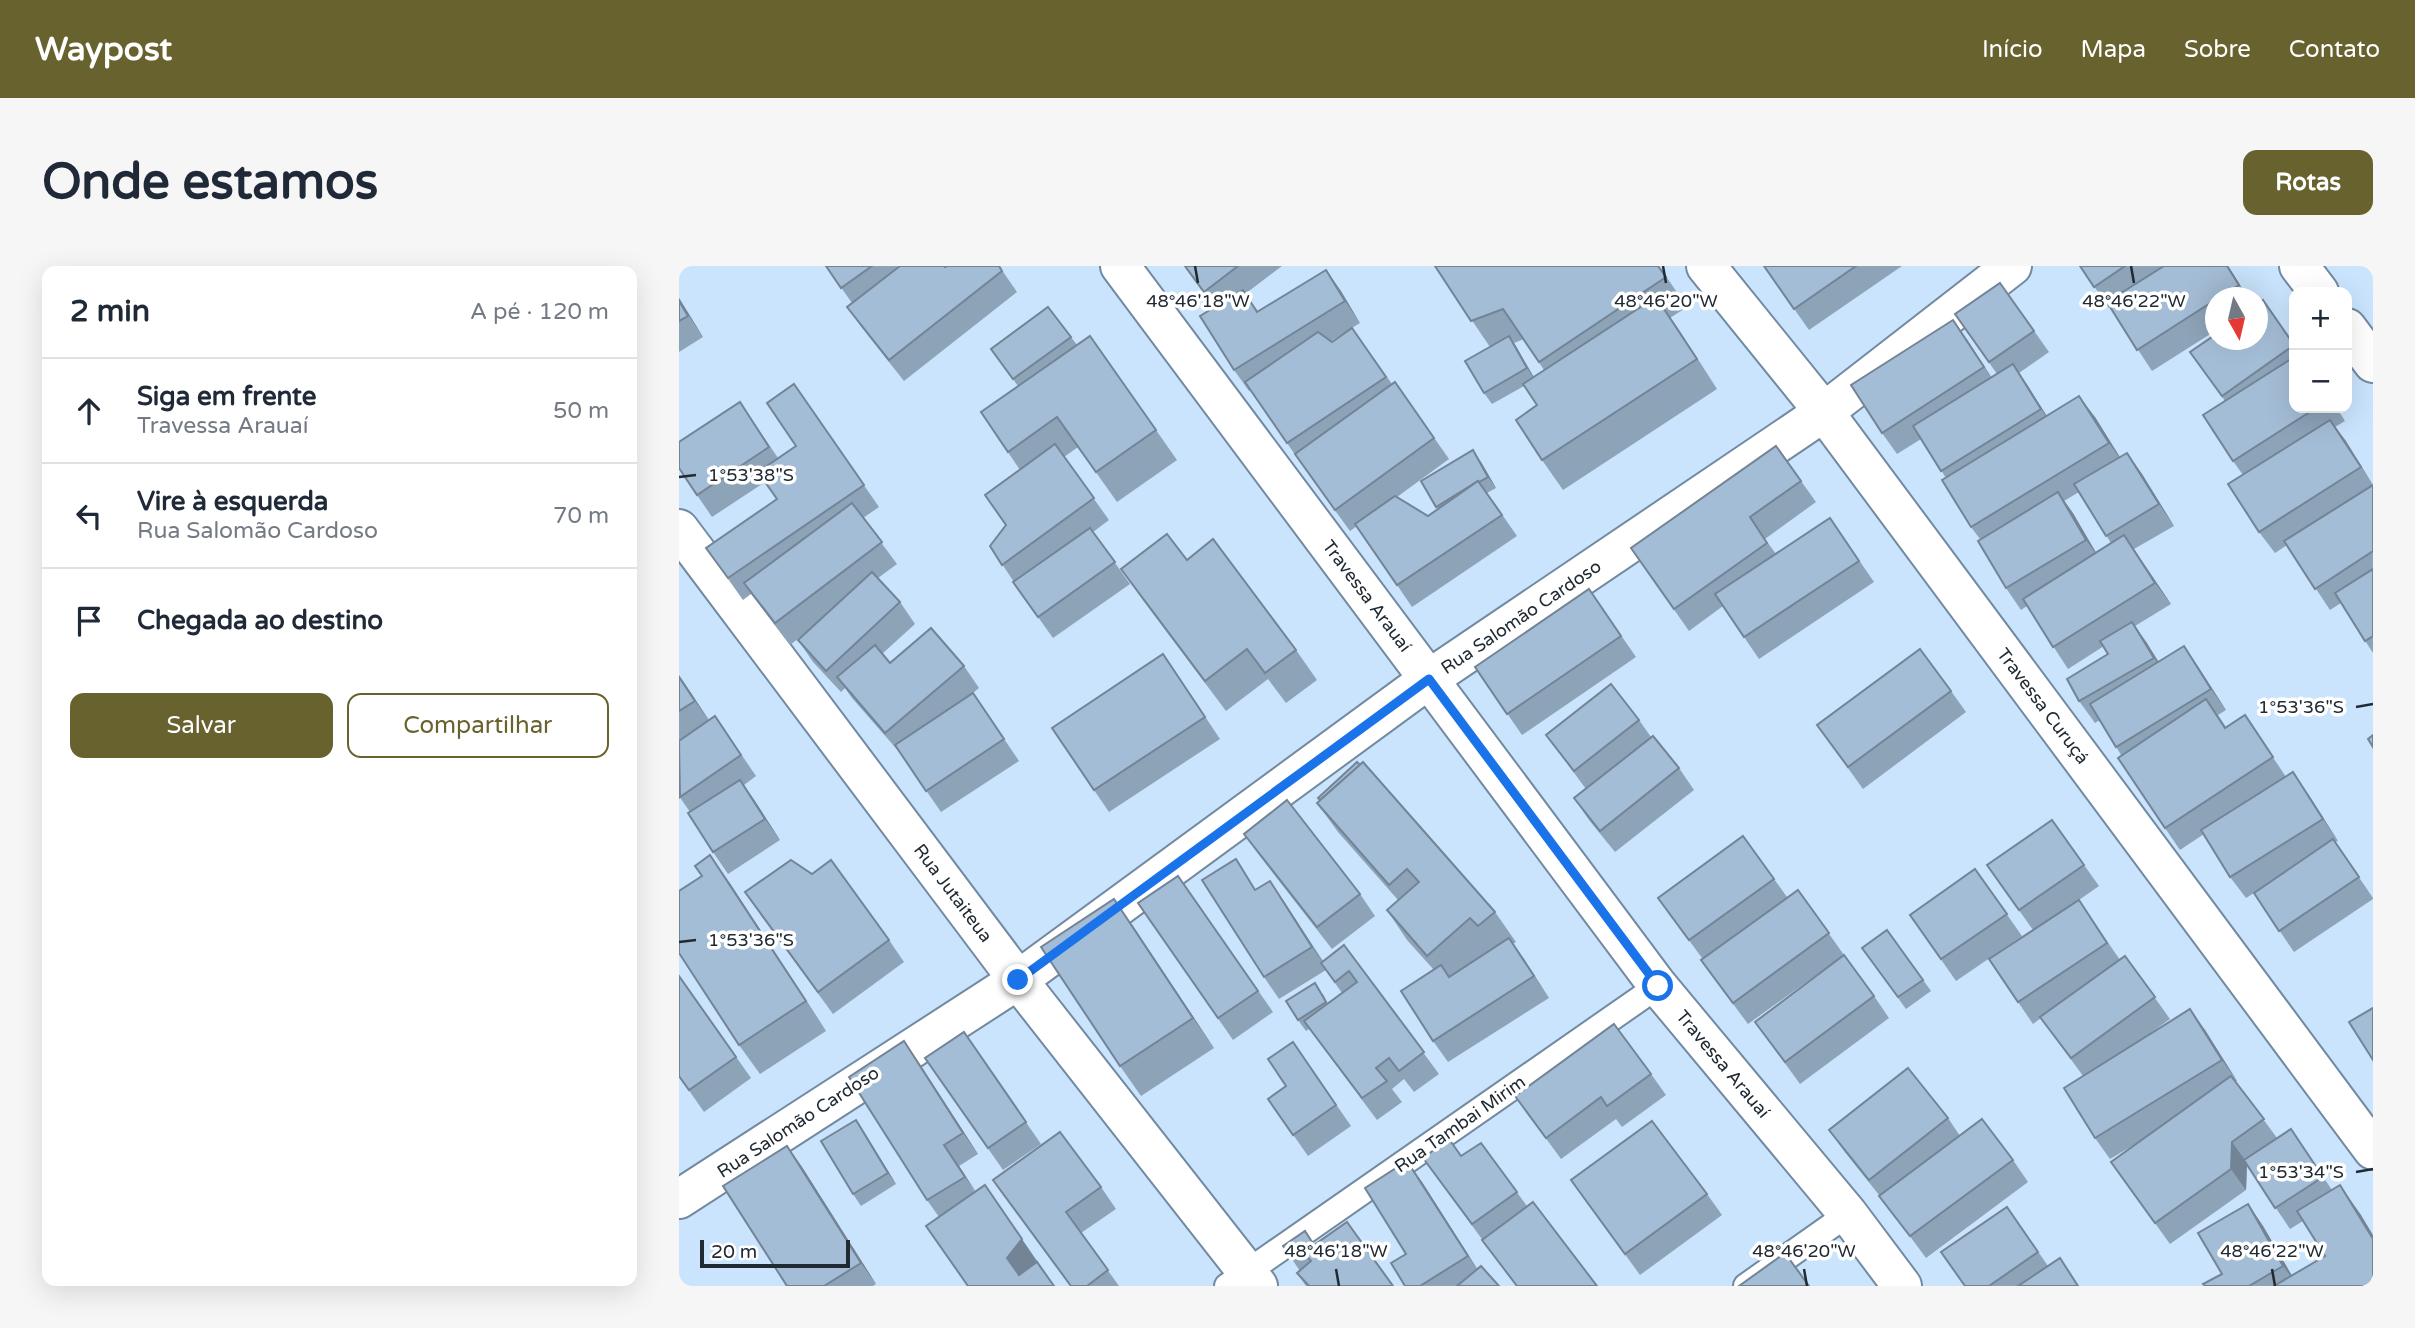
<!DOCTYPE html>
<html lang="pt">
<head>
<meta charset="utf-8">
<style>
  body { margin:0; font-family:"Varela Round",sans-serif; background:#f6f6f7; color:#1f2937 }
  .controls { position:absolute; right:21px; top:21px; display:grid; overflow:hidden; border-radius:14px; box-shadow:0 7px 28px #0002 }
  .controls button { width:63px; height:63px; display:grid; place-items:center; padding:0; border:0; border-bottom:2px solid #e0e1e3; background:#fff; color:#1f2937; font:35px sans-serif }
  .compass { position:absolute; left:1526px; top:21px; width:63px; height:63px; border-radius:50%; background:#fff; box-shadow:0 7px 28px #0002; rotate:172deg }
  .scale { position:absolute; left:21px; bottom:18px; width:150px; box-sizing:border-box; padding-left:7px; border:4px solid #202a33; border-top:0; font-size:19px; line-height:24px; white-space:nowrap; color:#202a33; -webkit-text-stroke:5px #fff; paint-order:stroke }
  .stop { position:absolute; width:21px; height:21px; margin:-16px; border:5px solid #1a73e8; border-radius:50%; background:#fff }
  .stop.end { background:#1a73e8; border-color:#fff; box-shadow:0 2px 7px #0008 }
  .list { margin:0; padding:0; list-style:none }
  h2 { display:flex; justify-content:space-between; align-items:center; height:91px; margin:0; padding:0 28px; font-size:30px }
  h2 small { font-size:23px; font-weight:400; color:#747a83 }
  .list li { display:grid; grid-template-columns:46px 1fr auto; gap:21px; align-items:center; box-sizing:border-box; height:105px; padding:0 28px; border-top:2px solid #e0e1e3 }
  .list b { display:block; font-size:26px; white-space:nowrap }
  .list p { margin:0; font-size:23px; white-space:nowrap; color:#747a83 }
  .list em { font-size:23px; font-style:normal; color:#747a83 }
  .actions { display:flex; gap:14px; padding:21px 28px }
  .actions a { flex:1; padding:16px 0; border:2px solid #68622f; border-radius:14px; text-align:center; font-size:24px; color:#68622f }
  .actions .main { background:#68622f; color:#fff }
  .icon { flex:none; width:38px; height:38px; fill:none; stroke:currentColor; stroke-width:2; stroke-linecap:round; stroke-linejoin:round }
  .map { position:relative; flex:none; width:1694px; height:1020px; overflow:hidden; border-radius:14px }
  header { display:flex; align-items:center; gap:42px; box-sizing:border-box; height:98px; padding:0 35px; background:#68622f; color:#fff }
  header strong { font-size:33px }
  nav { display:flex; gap:38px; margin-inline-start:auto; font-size:24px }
  .intro { display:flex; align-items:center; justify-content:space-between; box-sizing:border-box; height:168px; padding:0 42px }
  h1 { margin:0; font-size:49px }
  .button { padding:18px 32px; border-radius:14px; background:#68622f; color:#fff; font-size:24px; font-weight:700 }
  main { display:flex; gap:42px; padding:0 42px }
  aside { flex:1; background:#fff; border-radius:14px; box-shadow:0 7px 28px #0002 }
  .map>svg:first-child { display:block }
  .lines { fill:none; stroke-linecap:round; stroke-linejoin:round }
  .service-casing { stroke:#728aa1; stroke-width:28 }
  .minor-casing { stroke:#728aa1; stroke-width:42 }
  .tertiary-casing { stroke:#728aa1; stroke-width:42 }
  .service { stroke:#fff; stroke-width:24 }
  .minor { stroke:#fff; stroke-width:38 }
  .tertiary { stroke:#fff; stroke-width:38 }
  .wall { fill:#8da3b8; fill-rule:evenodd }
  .shaded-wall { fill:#738496 }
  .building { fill:#a4bdd6; stroke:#738496; stroke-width:2 }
  .route { stroke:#1a73e8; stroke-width:9 }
  .ticks { fill:none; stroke:#202a33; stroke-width:2.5 }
  .labels { text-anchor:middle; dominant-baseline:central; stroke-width:7; stroke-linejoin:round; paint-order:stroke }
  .street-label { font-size:18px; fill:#202a33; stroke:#fff }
  .ticks-label { font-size:18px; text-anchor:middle; fill:#202a33; stroke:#fff; stroke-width:7; stroke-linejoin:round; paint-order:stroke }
</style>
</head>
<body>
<header>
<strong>Waypost</strong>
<nav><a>Início</a><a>Mapa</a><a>Sobre</a><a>Contato</a></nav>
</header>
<div class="intro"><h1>Onde estamos</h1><a class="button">Rotas</a></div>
<main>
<aside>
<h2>2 min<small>A pé · 120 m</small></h2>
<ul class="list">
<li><svg class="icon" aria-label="ahead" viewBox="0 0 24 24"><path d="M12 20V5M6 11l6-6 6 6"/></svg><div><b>Siga em frente</b><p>Travessa Arauaí</p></div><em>50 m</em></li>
<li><svg class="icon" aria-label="left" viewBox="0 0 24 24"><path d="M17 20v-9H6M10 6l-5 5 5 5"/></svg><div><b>Vire à esquerda</b><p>Rua Salomão Cardoso</p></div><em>70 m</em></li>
<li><svg class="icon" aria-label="arrive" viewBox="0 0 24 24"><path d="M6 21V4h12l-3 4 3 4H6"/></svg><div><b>Chegada ao destino</b></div></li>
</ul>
<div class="actions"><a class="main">Salvar</a><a>Compartilhar</a></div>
</aside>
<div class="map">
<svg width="1694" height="1020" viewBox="0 0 1694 1020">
  <rect width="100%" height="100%" fill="#cae4fd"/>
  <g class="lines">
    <defs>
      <g id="service">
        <polyline points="548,1020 979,720"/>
        <polyline points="1067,1020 1169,948"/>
      </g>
      <g id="minor">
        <polyline points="441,0 979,720 1169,948 1223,1020"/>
        <polyline points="1027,0 1145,146 1694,884"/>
        <polyline points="1620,0 1640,26"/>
        <polyline points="1668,62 1694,97"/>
        <polyline points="0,263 339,714 579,1020"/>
      </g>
      <polyline id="tertiary" points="0,933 339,714 750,413 1145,146 1333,0"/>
    </defs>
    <!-- service casing -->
    <use href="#service" class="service-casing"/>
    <!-- minor casing -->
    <use href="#minor" class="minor-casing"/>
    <!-- tertiary casing -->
    <use href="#tertiary" class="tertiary-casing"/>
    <!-- service -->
    <use href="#service" class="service"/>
    <!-- minor -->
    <use href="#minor" class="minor"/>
    <!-- tertiary -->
    <use href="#tertiary" class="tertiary"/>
  </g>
  <!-- wall -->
  <g class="wall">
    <polygon points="147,0 265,0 266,1 320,0 338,26 225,115 183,62 168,41 173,37"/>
    <polygon points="505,0 603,0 566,28 579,45 647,4 681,57 652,75 653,76 673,62 713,118 716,116 770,193 718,231 749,250 759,243 742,215 802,196 817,222 808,227 838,270 733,341 678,260 671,265 623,199 572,124 570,125 555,104 535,41"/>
    <path d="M 756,0 L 980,0 L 1008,41 L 991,52 L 1038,123 L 884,224 L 863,194 L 858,139 L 845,120 L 813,138 L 805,127 L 811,81 ZM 845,73 L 865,104 L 855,111 L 835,77 Z"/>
    <polygon points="1085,0 1223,0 1130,64"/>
    <polygon points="1401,0 1549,0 1569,32 1536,32 1536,65 1473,105 1431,41 1430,42"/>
    <path d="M 1321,17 L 1370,86 L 1340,107 L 1368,150 L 1416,151 L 1441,191 L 1448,187 L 1463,208 L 1495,260 L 1455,283 L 1492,338 L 1456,360 L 1480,396 L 1505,380 L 1547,444 L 1539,449 L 1547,461 L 1566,449 L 1607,511 L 1629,528 L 1659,575 L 1656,576 L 1694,632 L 1694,633 L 1615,686 L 1575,627 L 1567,632 L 1551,611 L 1525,568 L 1501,584 L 1486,562 L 1421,454 L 1416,457 L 1400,435 L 1429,388 L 1425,380 L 1389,403 L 1348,340 L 1342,344 L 1327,322 L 1301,273 L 1292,261 L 1267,212 L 1242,173 L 1218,188 L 1203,167 L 1274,54 L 1312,111 L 1318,108 L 1276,48 ZM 1400,226 L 1432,277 L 1417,287 L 1385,235 Z"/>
    <polygon points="0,32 24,71 0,86"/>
    <polygon points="369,41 398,79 411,70 498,194 438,236 399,181 385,191 430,254 414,266 451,318 374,372 334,316 335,316 311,280 327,259 341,204 302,146 339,120 312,83"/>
    <polygon points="1615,78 1615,142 1658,142 1666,155 1656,161 1694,219 1694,387 1662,337 1651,344 1608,279 1596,287 1580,266 1564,209 1554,195 1546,135 1511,86"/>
    <polygon points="115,118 200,241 184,252 218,298 199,312 221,336 236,358 203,388 211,397 285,400 300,422 294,427 340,495 262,546 222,488 173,432 166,422 162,426 134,396 119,374 129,365 111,379 72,328 64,334 27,282 98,233 86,216 33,251 18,229 61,136 99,192 117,180"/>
    <polygon points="1097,180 1137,236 1086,273 1097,288 1151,252 1195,316 1080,393 1044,340 1010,365 952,282"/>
    <polygon points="508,294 617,384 638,414 607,437 589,413 547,445 463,333 442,303"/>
    <polygon points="910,323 957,391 843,469 796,401"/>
    <polygon points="0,409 30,454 36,450 77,510 65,519 101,574 49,608 34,586 11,546 0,530"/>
    <polygon points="499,410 541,473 430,546 415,524"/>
    <polygon points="1272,425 1287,446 1184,523 1138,459"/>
    <polygon points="960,454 972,471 1000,502 1015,524 936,586 910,554 895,532 907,523 867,469"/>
    <polygon points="638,537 816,646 837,676 834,678 870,732 769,796 754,775 755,704 728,674 708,644 719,634 659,566"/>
    <polygon points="1373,554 1420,620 1400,634 1441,694 1446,690 1491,753 1463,773 1526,764 1558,815 1557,816 1598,872 1612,863 1653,924 1682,949 1694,1020 1526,1020 1543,1008 1569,938 1584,960 1613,1010 1646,990 1624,955 1611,963 1568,899 1567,924 1491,978 1432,896 1468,871 1431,893 1416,872 1404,810 1362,752 1354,758 1339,736 1354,664 1308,599"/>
    <polygon points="565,568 681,628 696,650 653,683 580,589"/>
    <polygon points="31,589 52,619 147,765 81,808 60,779 23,610"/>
    <polygon points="1296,603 1343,670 1277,715 1231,649"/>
    <polygon points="499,610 594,746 554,774 459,637"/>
    <polygon points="1095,613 1108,631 1119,624 1165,689 1069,758 1037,715 1022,694 1023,692 979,632"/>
    <polygon points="577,623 606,637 644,695 665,679 760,808 735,826 725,813 713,823 723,836 698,854 630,763 627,765 619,754 644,728 649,738 663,727 647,704 600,733 585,711"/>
    <polygon points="435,633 535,782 462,830 441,800"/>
    <polygon points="81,648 210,674 225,696 154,748"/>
    <polygon points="1208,664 1252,725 1227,743 1183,682"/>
    <polygon points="0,710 72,812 25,846 0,810"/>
    <polygon points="1195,730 1210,752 1121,818 1076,756"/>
    <polygon points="285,766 362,878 324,904 246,792"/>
    <polygon points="225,775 240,797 299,888 280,900 296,926 358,995 356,998 260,951 248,934"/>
    <polygon points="614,776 672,860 629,890 589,833 607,820"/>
    <polygon points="972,808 987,829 943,861 937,853 882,893 836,830"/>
    <polygon points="1269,852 1281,870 1334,894 1349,916 1247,992 1204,934 1165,885 1150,864"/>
    <polygon points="185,866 217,918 182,940 174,928"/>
    <polygon points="802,877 848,940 918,1020 837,1020 744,892 782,890"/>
    <polygon points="108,880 123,901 197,1018 194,1020 108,1020"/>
    <polygon points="314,914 422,921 437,943 402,967 440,1020 391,1020"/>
    <polygon points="892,914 1028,928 1043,949 961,1009"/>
    <polygon points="743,916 798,1003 820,1020 726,1020 727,988"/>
    <polygon points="1328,941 1369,1000 1400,1020 1286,1020"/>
    <polygon points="635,979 714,1020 627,1020 618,1007 621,1005 604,980"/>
  </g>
  <!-- shaded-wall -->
  <g class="shaded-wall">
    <polygon points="1548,0 1549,0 1569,32 1560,19"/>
    <polygon points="647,4 662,25 681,57 666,35"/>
    <polygon points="977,31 998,61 1038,123 1018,93"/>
    <polygon points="0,32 24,71 0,35"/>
    <polygon points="1274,54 1289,75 1320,123 1305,101"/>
    <polygon points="830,70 838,82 856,114 848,102"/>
    <polygon points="1334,98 1349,120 1377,165 1362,143"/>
    <polygon points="1400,130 1416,151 1445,198 1430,177"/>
    <polygon points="1651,154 1667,175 1694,219 1682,201"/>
    <polygon points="794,184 802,196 817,222 809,211"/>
    <polygon points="1448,187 1463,208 1495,260 1480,238"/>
    <polygon points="1379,226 1394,247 1422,295 1407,274"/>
    <polygon points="1445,269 1460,291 1492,338 1476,317"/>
    <polygon points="1453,356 1468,377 1490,414 1475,392"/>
    <polygon points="1505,380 1520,402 1547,444 1532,423"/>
    <polygon points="0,409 31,456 16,435"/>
    <polygon points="1614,506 1629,528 1659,575 1644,553"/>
    <polygon points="61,514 76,535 101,574 86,553"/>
    <polygon points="31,589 52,619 147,765 127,735"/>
    <polygon points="591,615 606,637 648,703 633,681"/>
    <polygon points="435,633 456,663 535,782 514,752"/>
    <polygon points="830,672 845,693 870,732 855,710"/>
    <polygon points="1511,743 1526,764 1558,815 1543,794"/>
    <polygon points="225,775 240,797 299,888 284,867"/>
    <polygon points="177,854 185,866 217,918 209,907"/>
    <polygon points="1553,876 1568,897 1567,924 1552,903"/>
    <polygon points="265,879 280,900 301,932 286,911"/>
    <polygon points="108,880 123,901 197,1018 182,997"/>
    <polygon points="728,895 743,916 804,1012 789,990"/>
    <polygon points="306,919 358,995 343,1013 328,992"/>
    <polygon points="1661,919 1682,949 1694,969 1694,973"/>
    <polygon points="1569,938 1584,960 1619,1020 1604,1000"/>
  </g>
  <!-- building -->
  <g class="building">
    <polygon points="147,0 193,0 162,22"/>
    <polygon points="221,0 265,0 266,1 268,0 320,0 323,5 210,94 168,41"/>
    <polygon points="506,0 559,0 525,26"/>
    <polygon points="756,0 979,0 987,11 860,96 824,43 792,55"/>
    <polygon points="1085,0 1177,0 1115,43"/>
    <polygon points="1401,0 1446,0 1415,21"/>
    <polygon points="1485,0 1548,0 1560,19 1541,32 1536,32 1536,34 1458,84 1428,36"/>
    <polygon points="647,4 666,35 555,104 521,50 564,24 578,46"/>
    <polygon points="1321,17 1355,65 1310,96 1276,48"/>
    <polygon points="977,31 1018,93 863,194 837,154 858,139 844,118"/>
    <polygon points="1584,34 1615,79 1543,130 1511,86 1536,69 1536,74 1578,74 1578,38"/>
    <polygon points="0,35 9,50 0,55"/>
    <polygon points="369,41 392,71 334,113 312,83"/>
    <polygon points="1274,54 1305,101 1203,167 1172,119"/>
    <polygon points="673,62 707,111 608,177 566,116 639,66 653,76"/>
    <polygon points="411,70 477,164 417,206 378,151 329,186 302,146"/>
    <polygon points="830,70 848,102 805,127 786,95"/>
    <polygon points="1615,91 1615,142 1637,142 1554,195 1524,149"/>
    <polygon points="1334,98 1362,143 1262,205 1234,160"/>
    <polygon points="716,116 755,172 656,244 616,188"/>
    <polygon points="115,118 185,219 49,312 27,282 98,233 79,206 117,180 88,137"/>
    <polygon points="1400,130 1430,177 1292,261 1263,214"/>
    <polygon points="61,136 90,181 18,229 0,202 0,176"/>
    <polygon points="1651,154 1682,201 1580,266 1549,218"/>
    <polygon points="376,178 415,232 323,299 311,280 327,259 306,229"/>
    <polygon points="1097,180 1122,215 1071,251 1088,277 995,343 952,282"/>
    <polygon points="794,184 809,211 800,216 799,215 757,241 742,215"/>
    <polygon points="1448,187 1480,238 1427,270 1395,218"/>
    <polygon points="799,215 823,249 718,319 676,258 716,230 749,250"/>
    <polygon points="1694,219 1694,285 1636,323 1605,275"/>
    <polygon points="1379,226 1407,274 1327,322 1299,275"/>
    <polygon points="173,237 203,276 96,357 65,317"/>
    <polygon points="1151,252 1180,295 1065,371 1036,328"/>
    <polygon points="411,262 436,296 359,351 334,316"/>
    <polygon points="488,268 508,294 534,273 617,384 586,407 568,383 526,415 442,303"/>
    <polygon points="1445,269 1476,317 1374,381 1344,333"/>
    <polygon points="1694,303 1694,370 1686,375 1656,327"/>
    <polygon points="193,306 221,336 147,405 119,374"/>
    <polygon points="910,323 942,370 828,448 796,401"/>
    <polygon points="1453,356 1475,392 1400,435 1388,413 1429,388 1421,375"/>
    <polygon points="252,362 285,400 206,467 158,411 196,379 211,397"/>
    <polygon points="1505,380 1532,423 1437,481 1411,438"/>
    <polygon points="1241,383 1272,425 1169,501 1138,459"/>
    <polygon points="484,388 526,451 415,524 373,462"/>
    <polygon points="0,411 16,435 0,445"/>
    <polygon points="932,418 960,454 895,505 867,469"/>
    <polygon points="294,427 325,473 247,525 216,479"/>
    <polygon points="1527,433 1546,462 1566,449 1594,491 1486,562 1439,492"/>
    <polygon points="36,450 62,489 1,531 0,475"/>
    <polygon points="1694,469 1694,481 1689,473"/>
    <polygon points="974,470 1000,502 921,565 895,532"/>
    <polygon points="678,496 681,499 641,534 639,532"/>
    <polygon points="684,496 816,646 799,660 791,652 748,690 708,644 740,616 728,603 710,619 638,537"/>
    <polygon points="1614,506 1644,553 1551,611 1522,564"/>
    <polygon points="61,514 86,553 34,586 9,547"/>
    <polygon points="608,534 681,628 638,661 565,568"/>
    <polygon points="1373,554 1405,599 1340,644 1308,599"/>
    <polygon points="1064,570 1095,613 1010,674 979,632"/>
    <polygon points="1654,573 1680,611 1600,665 1575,627"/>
    <polygon points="31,589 127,735 60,779 0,687 0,625 23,610 16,600"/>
    <polygon points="557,593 576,624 591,615 633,681 585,711 523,614"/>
    <polygon points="112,594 133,608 152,594 210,674 139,726 66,626"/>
    <polygon points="1296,603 1328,648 1262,693 1231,649"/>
    <polygon points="499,610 579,725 539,752 459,637"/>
    <polygon points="1119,624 1150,667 1054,737 1022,694"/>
    <polygon points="435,633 514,752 441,800 362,681"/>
    <polygon points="1400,634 1428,677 1339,736 1310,693"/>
    <polygon points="1208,664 1244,714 1219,731 1183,682"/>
    <polygon points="830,672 855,710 754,775 722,725 762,699 770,711"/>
    <polygon points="665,679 745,786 720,805 710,792 697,802 708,815 683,832 625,755 678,716 670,705 656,716 642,697"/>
    <polygon points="1165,689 1195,730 1106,796 1076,756"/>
    <polygon points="1446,690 1476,731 1392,792 1361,751"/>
    <polygon points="0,710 57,791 10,824 0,810"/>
    <polygon points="636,717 647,736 619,754 607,735"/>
    <polygon points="1694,742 1694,794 1670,756"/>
    <polygon points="1511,743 1543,794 1416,872 1385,822"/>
    <polygon points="935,758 972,808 928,840 922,831 867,872 836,830"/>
    <polygon points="285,766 347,856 309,882 246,792"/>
    <polygon points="225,775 284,867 265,879 286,911 248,934 170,811"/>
    <polygon points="614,776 657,839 614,869 589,833 607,820 589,793"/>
    <polygon points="1229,802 1269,852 1190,914 1150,864"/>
    <polygon points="1552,810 1585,853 1553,876 1552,903 1476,957 1432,896"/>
    <polygon points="1303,853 1334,894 1231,970 1200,930"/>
    <polygon points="177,854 209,907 174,928 142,875"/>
    <polygon points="973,855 1028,928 946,988 892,914"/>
    <polygon points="1612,863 1644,911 1596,942 1565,894"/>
    <polygon points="381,866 422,921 387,946 429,1004 408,1020 392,1020 314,914"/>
    <polygon points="770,873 782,890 802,877 838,926 793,958 744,892"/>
    <polygon points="108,880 182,997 145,1020 108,1020 44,920"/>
    <polygon points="728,895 789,990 741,1020 726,1020 712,997 727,988 686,922"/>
    <polygon points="306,919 343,973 328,992 340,1009 358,996 375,1020 289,1020 247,960"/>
    <polygon points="1661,919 1694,973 1694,1020 1595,1020 1646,990 1618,945"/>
    <polygon points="854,936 918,1020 838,1020 803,974"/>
    <polygon points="1569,938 1604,1000 1570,1020 1526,1020 1524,1018 1543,1008 1519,967"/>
    <polygon points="1328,941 1359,986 1310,1020 1286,1020 1262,986"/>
    <polygon points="668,956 714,1020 630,1020 618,1007 632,995 623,985 611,990 604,980 626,965 635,979"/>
    <polygon points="1106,987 1130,1020 1060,1020"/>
    <polygon points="1381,992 1399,1020 1339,1020"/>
    <polygon points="802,1000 820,1020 778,1020"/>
  </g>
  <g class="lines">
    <!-- route -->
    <polyline class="route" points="339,714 750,413 979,720"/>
  </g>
  <!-- ticks -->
  <path class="ticks" d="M 516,0 L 519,17M 984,0 L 987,17M 1452,0 L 1455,17M 0,211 L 17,209M 1677,441 L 1694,438M 0,676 L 17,674M 1677,906 L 1694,903M 657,1003 L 660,1020M 1125,1003 L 1128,1020M 1593,1003 L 1596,1020"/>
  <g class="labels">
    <!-- street labels -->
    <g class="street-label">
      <text transform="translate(688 330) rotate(53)">Travessa Arauaí</text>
      <text transform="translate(842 351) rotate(-34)">Rua Salomão Cardoso</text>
      <text transform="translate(1364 440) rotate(53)">Travessa Curuçá</text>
      <text transform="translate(274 627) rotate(53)">Rua Jutaiteua</text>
      <text transform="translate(1044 798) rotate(50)">Travessa Arauaí</text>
      <text transform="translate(119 856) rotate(-33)">Rua Salomão Cardoso</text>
      <text transform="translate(781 858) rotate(-35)">Rua Tambai Mirim</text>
    </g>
  </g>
  <g class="ticks-label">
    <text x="519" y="41">48°46'18"W</text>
    <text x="987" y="41">48°46'20"W</text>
    <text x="1455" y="41">48°46'22"W</text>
    <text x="72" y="215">1°53'38"S</text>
    <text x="1622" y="447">1°53'36"S</text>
    <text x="72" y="680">1°53'36"S</text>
    <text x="1622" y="912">1°53'34"S</text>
    <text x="657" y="991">48°46'18"W</text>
    <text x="1125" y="991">48°46'20"W</text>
    <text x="1593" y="991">48°46'22"W</text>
  </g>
</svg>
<div class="controls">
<button>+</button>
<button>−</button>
</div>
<svg class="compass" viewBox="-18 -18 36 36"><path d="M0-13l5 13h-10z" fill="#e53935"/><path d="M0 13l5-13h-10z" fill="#747a83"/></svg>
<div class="scale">20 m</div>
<div class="stop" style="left:979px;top:720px"></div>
<div class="stop end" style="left:339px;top:714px"></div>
</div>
</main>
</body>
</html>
